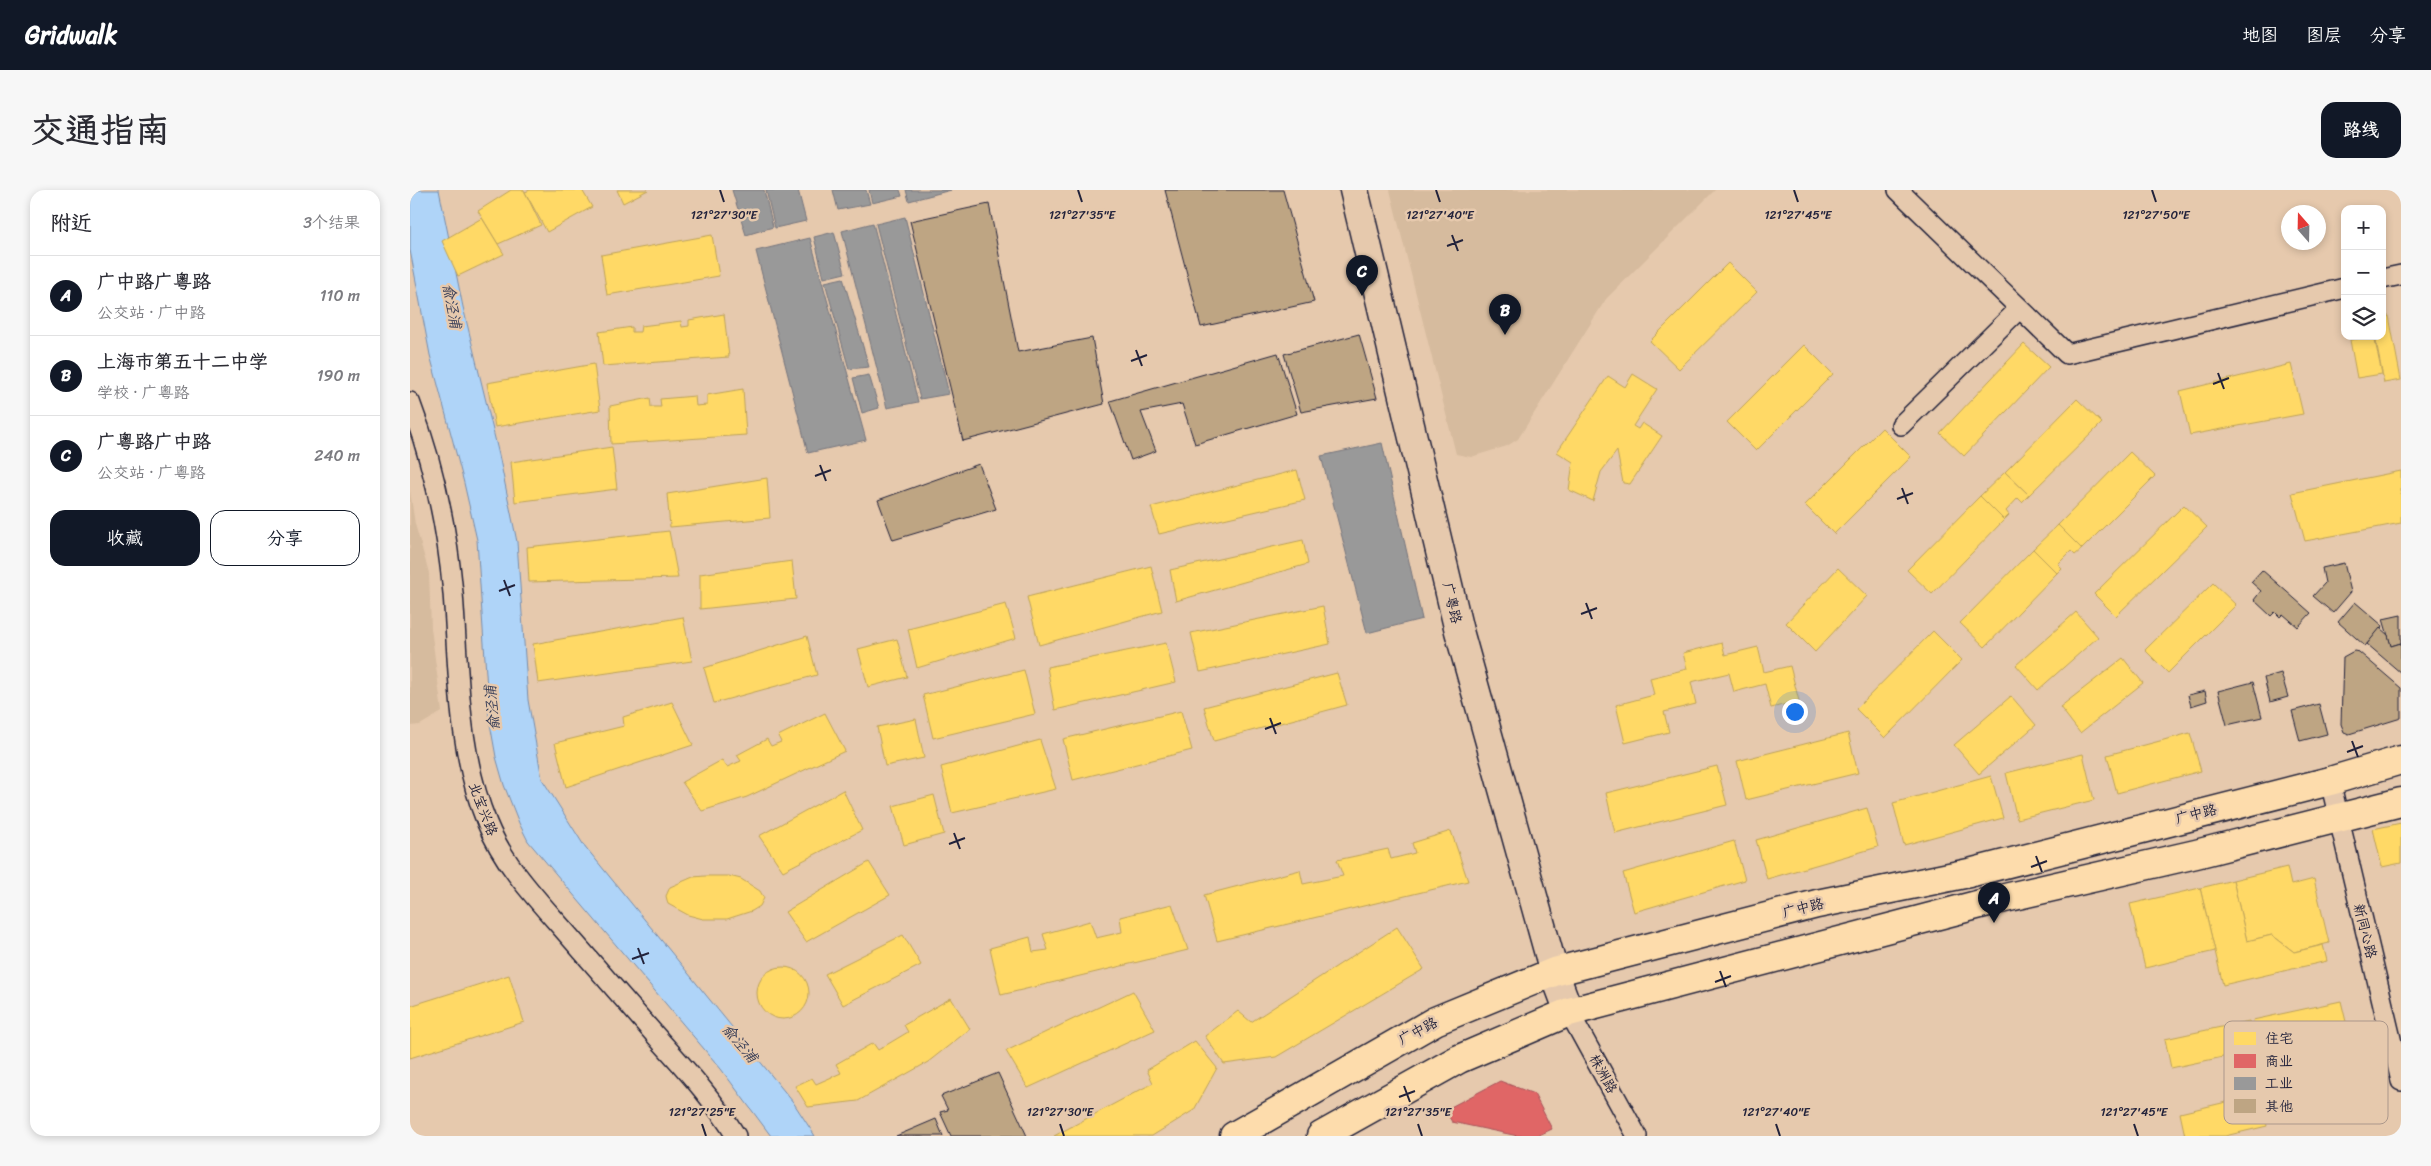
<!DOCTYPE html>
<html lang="zh">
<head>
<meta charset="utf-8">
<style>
  body { margin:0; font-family:Sriracha,"LXGW WenKai TC",sans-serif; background:#f7f7f7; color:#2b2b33 }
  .controls { position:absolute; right:15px; top:15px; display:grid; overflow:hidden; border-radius:10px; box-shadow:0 2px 8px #0003 }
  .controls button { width:45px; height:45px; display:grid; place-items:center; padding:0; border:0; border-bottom:1px solid #e1e1e2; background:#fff; color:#2b2b33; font:25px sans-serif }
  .compass { position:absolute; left:1871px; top:15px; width:45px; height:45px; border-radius:50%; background:#fff; box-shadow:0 2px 8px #0003; rotate:340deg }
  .you { position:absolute; left:1384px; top:521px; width:18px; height:18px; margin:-12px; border:4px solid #fff; border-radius:50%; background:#1a73e8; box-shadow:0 0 0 8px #1a73e833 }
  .badge { display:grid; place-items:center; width:32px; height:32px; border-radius:50%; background:#111827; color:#fff; font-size:16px; font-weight:700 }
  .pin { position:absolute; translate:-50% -41px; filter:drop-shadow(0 1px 2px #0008) }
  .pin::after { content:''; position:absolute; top:26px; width:18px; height:15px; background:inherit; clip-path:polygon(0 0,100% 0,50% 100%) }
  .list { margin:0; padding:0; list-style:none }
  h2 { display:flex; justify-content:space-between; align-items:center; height:65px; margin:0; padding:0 20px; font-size:21px }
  h2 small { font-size:16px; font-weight:400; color:#7c7c81 }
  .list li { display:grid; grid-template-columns:32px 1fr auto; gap:15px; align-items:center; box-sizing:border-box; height:80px; padding:0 20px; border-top:1px solid #e1e1e2 }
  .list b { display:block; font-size:19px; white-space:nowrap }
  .list p { margin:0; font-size:16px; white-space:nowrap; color:#7c7c81 }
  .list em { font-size:16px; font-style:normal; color:#7c7c81 }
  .actions { display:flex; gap:10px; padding:15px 20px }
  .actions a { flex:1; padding:11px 0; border:1px solid #111827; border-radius:15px; text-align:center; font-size:18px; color:#111827 }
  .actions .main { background:#111827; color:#fff }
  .icon { flex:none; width:28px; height:28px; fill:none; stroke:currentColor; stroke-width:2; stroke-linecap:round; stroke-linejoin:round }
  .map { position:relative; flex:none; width:1991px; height:946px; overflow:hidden; border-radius:15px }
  header { display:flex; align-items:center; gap:30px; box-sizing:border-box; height:70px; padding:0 25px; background:#111827; color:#fff }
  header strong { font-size:24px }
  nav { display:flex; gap:28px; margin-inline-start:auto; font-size:18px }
  .intro { display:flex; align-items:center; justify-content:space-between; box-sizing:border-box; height:120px; padding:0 30px }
  h1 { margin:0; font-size:35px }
  .button { padding:12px 22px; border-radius:15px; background:#111827; color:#fff; font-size:18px; font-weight:700 }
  main { display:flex; gap:30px; padding:0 30px }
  aside { flex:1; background:#fff; border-radius:15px; box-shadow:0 2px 8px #0003 }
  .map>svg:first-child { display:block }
  .built { fill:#d6bb9e }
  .water { fill:#afd4f8; stroke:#778dac }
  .homes { fill:#ffd966; stroke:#bda259 }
  .shops { fill:#e06666; stroke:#a75259 }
  .industry { fill:#999; stroke:#75757d }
  .building { fill:#bea583; stroke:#22223b }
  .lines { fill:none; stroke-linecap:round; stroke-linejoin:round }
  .street-casing { stroke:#22223b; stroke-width:22 }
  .secondary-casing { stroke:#22223b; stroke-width:31 }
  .primary-casing { stroke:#22223b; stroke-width:31 }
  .street { stroke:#e6c9ad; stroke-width:19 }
  .secondary { stroke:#e6c9ad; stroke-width:28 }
  .primary { stroke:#fddcac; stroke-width:28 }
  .ticks { fill:none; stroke:#22223b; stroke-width:2 }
  .labels { text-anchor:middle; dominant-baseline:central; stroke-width:5; stroke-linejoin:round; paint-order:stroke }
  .street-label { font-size:14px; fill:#22223b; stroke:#e6c9ad }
  .water-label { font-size:15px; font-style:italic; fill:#373d57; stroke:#e6c9ad }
  .key { fill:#e6c9ad; stroke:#ab978b; stroke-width:1 }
  .key-label { font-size:14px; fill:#22223b }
  .ticks-label { font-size:12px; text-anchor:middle; fill:#22223b; stroke:#e6c9ad; stroke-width:5; stroke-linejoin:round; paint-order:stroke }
</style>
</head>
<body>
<header>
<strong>Gridwalk</strong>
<nav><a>地图</a><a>图层</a><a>分享</a></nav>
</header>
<div class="intro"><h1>交通指南</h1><a class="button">路线</a></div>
<main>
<aside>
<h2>附近<small>3个结果</small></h2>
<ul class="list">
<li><span class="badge">A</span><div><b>广中路广粤路</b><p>公交站 · 广中路</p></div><em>110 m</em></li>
<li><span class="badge">B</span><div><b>上海市第五十二中学</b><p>学校 · 广粤路</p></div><em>190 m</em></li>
<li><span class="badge">C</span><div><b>广粤路广中路</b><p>公交站 · 广粤路</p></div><em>240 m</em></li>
</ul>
<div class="actions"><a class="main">收藏</a><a>分享</a></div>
</aside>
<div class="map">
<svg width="1991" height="946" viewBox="0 0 1991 946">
  <rect width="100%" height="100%" fill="#e6c9ad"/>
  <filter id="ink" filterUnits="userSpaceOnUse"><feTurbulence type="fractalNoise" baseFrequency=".02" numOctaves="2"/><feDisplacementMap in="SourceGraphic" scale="10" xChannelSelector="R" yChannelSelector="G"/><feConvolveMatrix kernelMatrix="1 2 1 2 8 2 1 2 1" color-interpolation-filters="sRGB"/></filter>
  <g filter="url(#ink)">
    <!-- built -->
    <g class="built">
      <polygon points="980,0 1305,0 1196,109 1108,249 1097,256 1061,267 1046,264"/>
      <polygon points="0,301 5,334 19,383 21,438 32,522 10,535 0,536"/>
    </g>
    <!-- water -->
    <polygon class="water" points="0,0 29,0 53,117 89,265 107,352 118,510 132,589 173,654 383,912 405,946 361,946 311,879 118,651 109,633 94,595 86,567 79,528 67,350 54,293 20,165 0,60"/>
    <!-- homes -->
    <g class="homes">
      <polygon points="101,0 114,0 131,35 88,54 68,21"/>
      <polygon points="120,0 172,0 182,17 137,42 115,2"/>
      <polygon points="207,0 238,0 213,13"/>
      <polygon points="72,28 94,64 48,86 32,51"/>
      <polygon points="302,45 309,86 197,105 191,65"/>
      <polygon points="1318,73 1347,102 1269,179 1240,151"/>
      <polygon points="314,124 319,167 193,176 189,142 222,137 222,142 230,142 231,136 271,131 272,137 279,136 279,130"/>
      <polygon points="1979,126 1991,190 1974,193 1965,146 1972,146 1972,127"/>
      <polygon points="1964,146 1972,184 1947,188 1940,150"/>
      <polygon points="1614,154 1639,177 1554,266 1530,243"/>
      <polygon points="1394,155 1423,184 1346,261 1317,232"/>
      <polygon points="184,174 190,220 85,237 77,193"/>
      <polygon points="1881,174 1893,224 1780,245 1770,201"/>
      <polygon points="1223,184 1247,199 1223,236 1228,239 1232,233 1252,246 1220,294 1213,293 1207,261 1191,282 1183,311 1159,300 1163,272 1147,262 1198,186 1215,197"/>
      <polygon points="333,199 336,245 201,254 200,216 240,208 241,217 251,217 250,209 285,206 286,216 297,215 297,205"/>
      <polygon points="1667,209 1692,233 1619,305 1595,282"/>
      <polygon points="1472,238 1501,267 1424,344 1395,315"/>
      <polygon points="202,257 207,299 105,312 101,272"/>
      <polygon points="1720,262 1745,286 1672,359 1648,335"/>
      <polygon points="887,280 895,310 749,344 741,317"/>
      <polygon points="1991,281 1991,333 1895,351 1882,303"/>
      <polygon points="1595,282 1619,305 1612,312 1608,308 1596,321 1599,325 1594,330 1570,306"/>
      <polygon points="357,288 360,328 260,337 257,304"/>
      <polygon points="1570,306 1594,330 1522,404 1497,380"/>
      <polygon points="1774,315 1797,337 1706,426 1684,404"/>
      <polygon points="1648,335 1672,359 1665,365 1661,361 1648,374 1652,378 1647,383 1623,359"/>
      <polygon points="259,341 268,388 119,392 117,357"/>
      <polygon points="893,350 898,374 766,411 760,380"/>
      <polygon points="1623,359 1647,383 1575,457 1550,433"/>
      <polygon points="382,371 386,409 290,419 290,384"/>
      <polygon points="741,376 752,421 629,455 617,407"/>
      <polygon points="1428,378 1457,406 1405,462 1376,433"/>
      <polygon points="1803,393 1826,415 1758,483 1735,460"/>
      <polygon points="596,414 606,448 507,478 498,439"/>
      <polygon points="913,416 920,454 790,482 781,443"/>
      <polygon points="1666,422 1688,447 1628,500 1606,475"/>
      <polygon points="273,427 282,471 128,493 123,454"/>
      <polygon points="1523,441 1552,470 1475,548 1446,519"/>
      <polygon points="397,446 407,485 304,513 294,478"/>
      <polygon points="487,449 497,487 458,497 448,459"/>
      <polygon points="756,453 766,492 645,520 637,477"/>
      <polygon points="1312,453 1315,465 1348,457 1354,482 1380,476 1389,511 1361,518 1355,494 1324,502 1319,483 1281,492 1286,514 1254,522 1259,542 1215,553 1206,515 1244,505 1240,488 1277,479 1273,463"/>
      <polygon points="1713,468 1733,493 1670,543 1650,517"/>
      <polygon points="614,480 625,524 523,548 513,505"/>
      <polygon points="927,483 937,515 804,551 794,517"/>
      <polygon points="1601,506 1626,535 1569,584 1544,555"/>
      <polygon points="262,512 283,555 156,597 145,553 214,536 213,527"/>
      <polygon points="771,521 782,560 663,590 653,549"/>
      <polygon points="415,523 435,561 337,607 292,621 272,592 312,570 317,577 331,571 327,565 357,549 361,556 371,552 368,546"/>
      <polygon points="506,529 514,568 475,576 467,537"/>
      <polygon points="1438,543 1448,583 1336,610 1327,571"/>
      <polygon points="1780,543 1791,581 1707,603 1697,565"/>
      <polygon points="630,550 646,599 542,623 531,577"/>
      <polygon points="1673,564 1684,610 1607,629 1596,583"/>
      <polygon points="1307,576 1317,615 1205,643 1196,603"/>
      <polygon points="1581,586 1593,628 1494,655 1483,613"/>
      <polygon points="433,600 452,640 373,681 349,646"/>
      <polygon points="524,605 534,644 494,655 483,616"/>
      <polygon points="1457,618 1468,657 1357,689 1346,650"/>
      <polygon points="1991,633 1991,673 1972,677 1963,639"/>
      <polygon points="1041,641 1058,691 807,751 794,705 890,680 893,694 933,686 927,670 978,659 981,669 1005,663 1002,653"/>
      <polygon points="1324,651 1335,690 1224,722 1213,683"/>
      <polygon points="459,672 480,705 396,752 375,722"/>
      <polygon points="1877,677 1881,695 1904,689 1919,753 1884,762 1862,745 1837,751 1823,690"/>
      <polygon points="295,686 319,686 331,689 350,701 354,708 350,716 342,721 317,729 293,729 278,725 258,714 256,706 260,697 283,687"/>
      <polygon points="1823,690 1837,751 1862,745 1884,762 1913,755 1917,771 1813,795 1790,698"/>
      <polygon points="1790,698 1805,761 1735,778 1720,714"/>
      <polygon points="762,714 778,760 591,805 580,758 620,747 623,762 638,760 633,744 680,731 686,748 712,742 710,727"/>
      <polygon points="987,737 1014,779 866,867 814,874 795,846 828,821 841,832"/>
      <polygon points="493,745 511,775 433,815 415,784"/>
      <circle cx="373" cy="803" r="26"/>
      <polygon points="99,785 114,832 0,868 0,816"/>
      <polygon points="723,801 745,840 618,898 596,861"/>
      <polygon points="541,808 560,839 518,872 448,911 398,917 385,896 402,888 406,894 431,883 426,874 463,853 468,860 498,842 494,835"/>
      <polygon points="1931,811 1938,840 1850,860 1843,830"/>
      <polygon points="1839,831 1846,860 1761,878 1755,849"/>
      <polygon points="785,851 807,878 784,920 742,946 644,946 743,893 737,880"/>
      <polygon points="1850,904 1857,936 1815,946 1775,946 1770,923"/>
    </g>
    <!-- shops -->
    <polygon class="shops" points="1090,891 1124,904 1142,939 1127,946 1108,946 1042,932 1035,920"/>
    <!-- industry -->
    <g class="industry">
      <polygon points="322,0 354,0 363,37 336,45"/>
      <polygon points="356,0 388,0 396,31 365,38"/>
      <polygon points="423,0 456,0 460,14 428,20"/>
      <polygon points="459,0 490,0 492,6 462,13"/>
      <polygon points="496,0 541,0 499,11"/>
      <polygon points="495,27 539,204 510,209 466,34"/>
      <polygon points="463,33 508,212 477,218 432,41"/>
      <polygon points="424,42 435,83 414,88 404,47"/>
      <polygon points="400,48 456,250 398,263 346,61"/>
      <polygon points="433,88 459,177 439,179 415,92"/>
      <polygon points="459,185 469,218 452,223 443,188"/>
      <polygon points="972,253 1012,429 957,443 911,266"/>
    </g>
    <!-- building -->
    <g class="building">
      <polygon points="755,0 873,0 904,112 791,137"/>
      <polygon points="579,14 608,162 682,148 694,214 553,251 500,31"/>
      <polygon points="949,144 967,208 891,222 874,164"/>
      <polygon points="868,163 887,224 785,254 772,214 731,222 746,261 721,270 700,211"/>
      <polygon points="569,274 586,319 483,350 468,310"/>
      <polygon points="1934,373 1941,402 1923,423 1903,406 1915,393 1912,378"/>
      <polygon points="1852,380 1901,423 1888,437 1873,424 1870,427 1865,422 1861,426 1844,410 1851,401 1841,392"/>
      <polygon points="1945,412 1973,436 1955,456 1928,432"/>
      <polygon points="1991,425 1991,453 1981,456 1973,429"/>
      <polygon points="1970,438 1978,445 1981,456 1991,453 1991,483 1957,454"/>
      <polygon points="1944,461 1949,462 1991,498 1991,528 1939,544 1934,542 1931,534 1933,467"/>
      <polygon points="1871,483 1878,507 1860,512 1854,488"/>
      <polygon points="1843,492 1852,527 1817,535 1808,501"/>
      <polygon points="1795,501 1797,511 1781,516 1778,505"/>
      <polygon points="1909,514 1917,544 1890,551 1882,521"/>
      <polygon points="588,883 617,946 541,946 530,922 538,920 531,906"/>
      <polygon points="526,929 533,946 486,946"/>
    </g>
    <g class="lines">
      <defs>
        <g id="street">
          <polyline points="1488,0 1657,164 1935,98"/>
          <polyline points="1972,89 1991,85"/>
          <path d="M 0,212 C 23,272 37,338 43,403 C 49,480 47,560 77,633 C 93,673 124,706 152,738 C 186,777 220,816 253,854 C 279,883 306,913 326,946"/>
          <polyline points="1491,235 1609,119"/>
          <polyline points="1920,591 1991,891"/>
          <polyline points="1159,822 1227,946"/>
        </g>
        <polyline id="secondary" points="944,0 1049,441 1144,782 1159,822"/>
        <g id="primary">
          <polyline points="824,946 1025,831 1144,782 1407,714 1559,683 1920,591 1991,570"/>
          <polyline points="911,946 1049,869 1159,822 1582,711 1786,664 1991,612"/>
        </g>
      </defs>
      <!-- street casing -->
      <use href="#street" class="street-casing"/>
      <!-- secondary casing -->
      <use href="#secondary" class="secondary-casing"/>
      <!-- primary casing -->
      <use href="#primary" class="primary-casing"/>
      <!-- street -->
      <use href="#street" class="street"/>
      <!-- secondary -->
      <use href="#secondary" class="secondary"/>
      <!-- primary -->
      <use href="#primary" class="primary"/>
    </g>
  </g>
  <!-- ticks -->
  <path class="ticks" d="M 310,0 L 314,12M 668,0 L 672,12M 1026,0 L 1030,12M 1384,0 L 1388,12M 1742,0 L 1746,12M 1042,45 L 1048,61M 1037,56 L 1053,50M 726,160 L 732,176M 721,171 L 737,165M 1808,183 L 1814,199M 1803,194 L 1819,188M 410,275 L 416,291M 405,286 L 421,280M 1492,298 L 1498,314M 1487,309 L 1503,303M 94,390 L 100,406M 89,401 L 105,395M 1176,413 L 1182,429M 1171,424 L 1187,418M 860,528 L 866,544M 855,539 L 871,533M 1942,551 L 1948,567M 1937,562 L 1953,556M 544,643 L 550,659M 539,654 L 555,648M 1626,666 L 1632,682M 1621,677 L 1637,671M 228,758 L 234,774M 222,769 L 239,763M 1310,781 L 1316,797M 1305,792 L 1321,786M 994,896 L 1000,912M 989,907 L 1005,901M 292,934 L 296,946M 650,934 L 654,946M 1008,934 L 1012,946M 1366,934 L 1370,946M 1724,934 L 1728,946"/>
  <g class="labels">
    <!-- street labels -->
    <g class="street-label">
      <text transform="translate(1042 413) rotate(77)">广粤路</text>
      <text transform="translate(73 619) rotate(69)">北宝兴路</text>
      <text transform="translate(1786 624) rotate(-14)">广中路</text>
      <text transform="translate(1393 718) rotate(-14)">广中路</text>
      <text transform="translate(1955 741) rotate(76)">新同心路</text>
      <text transform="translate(1008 841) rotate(-28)">广中路</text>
      <text transform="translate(1193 884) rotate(61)">株洲路</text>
    </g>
    <!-- water labels -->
    <g class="water-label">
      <text transform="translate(42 116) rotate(80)">俞泾浦</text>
      <text transform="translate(82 518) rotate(-95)">俞泾浦</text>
      <text transform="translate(330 853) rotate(50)">俞泾浦</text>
    </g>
  </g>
  <!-- legend -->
  <rect x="1814" y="831" width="164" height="103" rx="8" class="key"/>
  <rect x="1824" y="842" width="22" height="13" fill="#ffd966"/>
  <rect x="1824" y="864" width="22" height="14" fill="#e06666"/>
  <rect x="1824" y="887" width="22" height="13" fill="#999"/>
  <rect x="1824" y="909" width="22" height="14" fill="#bea583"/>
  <g class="key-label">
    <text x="1855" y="853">住宅</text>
    <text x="1855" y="876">商业</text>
    <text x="1855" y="898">工业</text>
    <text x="1855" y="921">其他</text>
  </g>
  <g class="ticks-label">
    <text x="314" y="29">121°27'30"E</text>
    <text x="672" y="29">121°27'35"E</text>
    <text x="1030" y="29">121°27'40"E</text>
    <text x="1388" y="29">121°27'45"E</text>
    <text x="1746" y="29">121°27'50"E</text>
    <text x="292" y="926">121°27'25"E</text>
    <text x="650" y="926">121°27'30"E</text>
    <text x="1008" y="926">121°27'35"E</text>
    <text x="1366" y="926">121°27'40"E</text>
    <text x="1724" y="926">121°27'45"E</text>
  </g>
</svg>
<div class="controls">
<button>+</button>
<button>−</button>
<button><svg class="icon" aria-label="layers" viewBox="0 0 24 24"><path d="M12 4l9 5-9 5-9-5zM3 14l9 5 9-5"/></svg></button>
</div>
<svg class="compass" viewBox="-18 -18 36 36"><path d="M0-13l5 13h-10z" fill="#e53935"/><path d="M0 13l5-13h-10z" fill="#7c7c81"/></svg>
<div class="you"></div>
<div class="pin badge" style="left:1584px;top:733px">A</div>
<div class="pin badge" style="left:1095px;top:145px">B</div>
<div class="pin badge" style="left:952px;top:106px">C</div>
</div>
</main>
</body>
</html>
